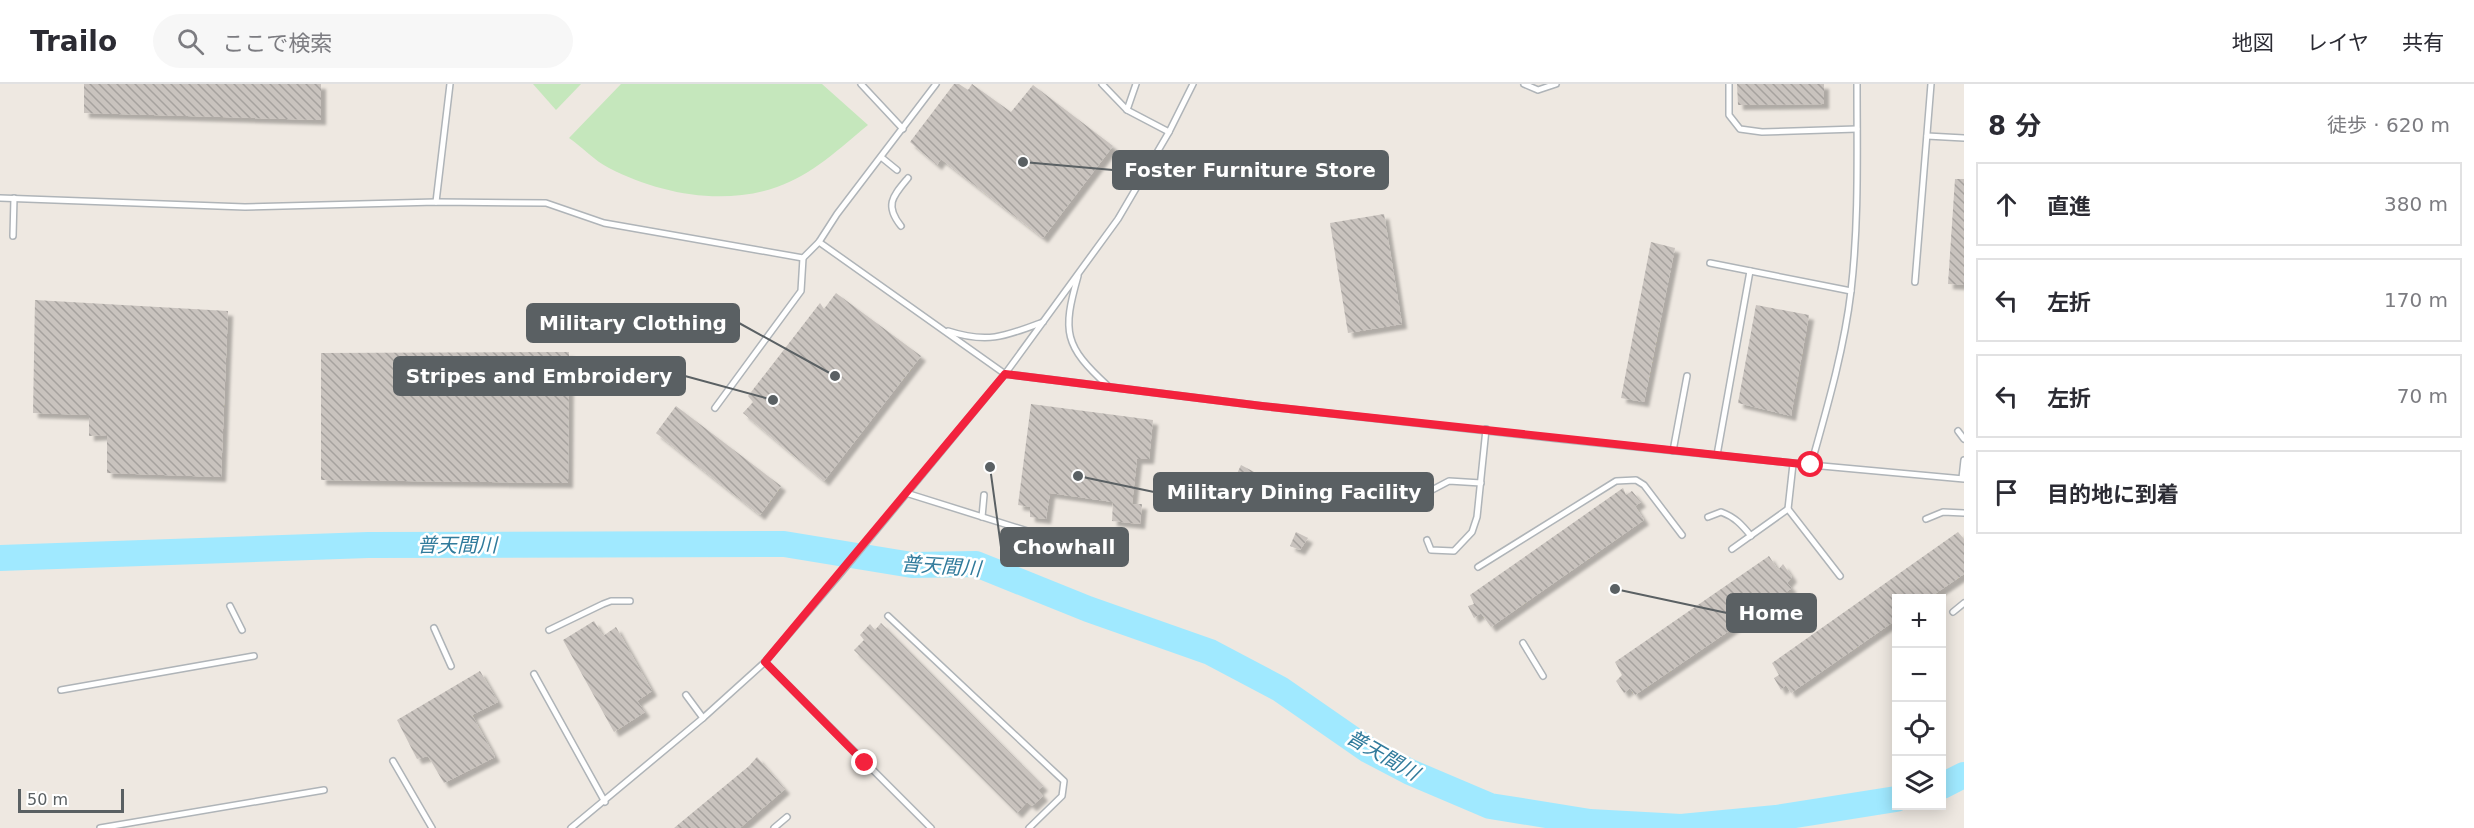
<!DOCTYPE html>
<html lang="ja">
<head>
<meta charset="utf-8">
<style>
  body { margin:0; font-family:"DejaVu Sans","Noto Sans JP",sans-serif; background:#f7f7f7; color:#2b2b33 }
  .controls { position:absolute; right:18px; bottom:18px; display:grid; overflow:hidden; border-radius:0px; box-shadow:0 3px 15px #0003 }
  .controls button { width:54px; height:54px; display:grid; place-items:center; padding:0; border:0; border-bottom:2px solid #e1e1e2; background:#fff; color:#2b2b33; font:30px sans-serif }
  .scale { position:absolute; left:18px; bottom:15px; width:106px; box-sizing:border-box; padding-left:6px; border:3px solid #5a6063; border-top:0; font-size:16px; line-height:21px; white-space:nowrap; color:#5a6063; -webkit-text-stroke:4px #fff; paint-order:stroke }
  .stop { position:absolute; width:18px; height:18px; margin:-14px; border:4px solid #f3223d; border-radius:50%; background:#fff }
  .stop.end { background:#f3223d; border-color:#fff; box-shadow:0 2px 6px #0008 }
  .list { margin:0; padding:0; list-style:none }
  h2 { display:flex; justify-content:space-between; align-items:center; height:78px; margin:0; padding:0 24px; font-size:26px }
  h2 small { font-size:20px; font-weight:400; color:#7c7c81 }
  .list li { display:grid; grid-template-columns:39px 1fr auto; gap:18px; align-items:center; box-sizing:border-box; height:84px; margin:0 12px 12px; padding:0 12px; border:2px solid #e1e1e2; border-radius:0px }
  .list b { display:block; font-size:22px; white-space:nowrap }
  .list em { font-size:20px; font-style:normal; color:#7c7c81 }
  .icon { flex:none; width:33px; height:33px; fill:none; stroke:currentColor; stroke-width:2; stroke-linecap:round; stroke-linejoin:round }
  .map { position:relative; flex:none; width:1964px; height:744px; overflow:hidden }
  header { display:flex; align-items:center; gap:36px; box-sizing:border-box; height:84px; padding:0 30px; background:#fff; border-bottom:2px solid #e1e1e2 }
  header strong { font-size:28px }
  nav { display:flex; gap:33px; margin-inline-start:auto; font-size:21px }
  .search { width:420px; height:54px; background:#f7f7f7; display:flex; align-items:center; gap:15px; box-sizing:border-box; padding:0 21px; border-radius:33px; color:#7c7c81; font-size:22px }
  main { display:flex }
  aside { flex:1; background:#fff }
  .map>svg:first-child { display:block }
  .grass { fill:#c5e7bc }
  .lines { fill:none; stroke-linecap:round; stroke-linejoin:round }
  .river { stroke:#a0e9ff; stroke-width:26 }
  .building { fill:url(#building-back-hatch); filter:url(#shadow) }
  .lane-casing { stroke:#afb4b8; stroke-width:8 }
  .lane { stroke:#fff; stroke-width:5 }
  .route { stroke:#f3223d; stroke-width:8 }
  .labels { text-anchor:middle; dominant-baseline:central; stroke-width:5; stroke-linejoin:round; paint-order:stroke }
  .water-label { font-size:20px; font-style:italic; fill:#317b9c; stroke:#fff }
  .leader { fill:none; stroke:#5a6063; stroke-width:2 }
  .callout-dot { fill:#5a6063; stroke:#fff; stroke-width:2 }
  .callout { fill:#5a6063; stroke:#5a6063; stroke-width:2 }
  .callout-label { font-size:20px; text-anchor:middle; font-weight:bold; fill:#fff }
</style>
</head>
<body>
<header>
<strong>Trailo</strong>
<div class="search"><svg class="icon" aria-label="search" viewBox="0 0 24 24"><circle cx="10" cy="10" r="6"/><path d="M15 15l6 6"/></svg>ここで検索</div>
<nav><a>地図</a><a>レイヤ</a><a>共有</a></nav>
</header>
<main>
<div class="map">
<svg width="1964" height="744" viewBox="0 0 1964 744">
  <defs>
    <pattern id="building-back-hatch" width="6" height="6" patternUnits="userSpaceOnUse" patternTransform="scale(1.5)"><rect width="6" height="6" fill="#c9c3be"/><path d="M-1 5l2 2M0 0l6 6M5-1l2 2" fill="none" stroke="#a6a29e"/></pattern>
    <filter id="shadow"><feDropShadow dx="5" dy="5" stdDeviation="1.5" flood-color="#0004"/></filter>
  </defs>
  <rect width="100%" height="100%" fill="#eee8e1"/>
  <!-- grass -->
  <g class="grass">
    <polygon points="533,0 581,0 556,26"/>
    <path d="M 621,0 L 822,0 L 868,41 C 840,64 812,91 777,103 C 722,122 660,110 609,84 C 595,77 582,63 569,54 Z"/>
  </g>
  <g class="lines">
    <!-- river -->
    <g class="river">
      <polyline points="0,474 368,461 784,460 912,481 976,480 1088,525 1210,568 1280,605 1368,666 1410,688 1490,722 1590,738 1681,743 1776,734 1896,715"/>
      <polyline points="1942,702 1964,691"/>
    </g>
  </g>
  <!-- building -->
  <g class="building">
    <polygon points="84,0 321,0 321,36 84,29"/>
    <polygon points="954,0 959,0 968,6 972,0 1011,28 1033,1 1113,62 1043,154 941,75 937,81 910,58"/>
    <polygon points="1737,0 1824,0 1824,20 1738,21"/>
    <polygon points="1955,95 1964,95 1964,201 1948,200"/>
    <polygon points="1384,130 1402,240 1348,249 1330,139"/>
    <polygon points="1651,158 1675,164 1644,318 1621,314"/>
    <polygon points="836,209 921,272 824,397 743,329 753,318 748,312 820,219 824,225"/>
    <polygon points="35,216 228,227 221,393 107,389 107,351 89,352 89,331 33,329"/>
    <polygon points="1756,221 1809,231 1791,332 1738,319"/>
    <polygon points="569,268 568,399 321,396 321,269"/>
    <polygon points="1031,320 1153,336 1149,375 1137,375 1132,420 1142,420 1140,440 1112,437 1113,418 1050,409 1046,435 1030,433 1030,423 1018,421"/>
    <polygon points="676,322 781,402 760,431 656,349"/>
    <polygon points="1241,381 1256,389 1244,413 1229,407"/>
    <polygon points="1623,404 1626,411 1632,407 1641,418 1635,422 1644,436 1491,543 1481,529 1474,534 1468,522 1474,520 1470,511"/>
    <polygon points="1296,448 1308,454 1300,466 1290,462"/>
    <polygon points="1958,448 1964,455 1964,490 1929,514 1896,514 1896,536 1791,609 1786,601 1781,606 1774,594 1779,591 1772,579"/>
    <polygon points="1769,472 1778,486 1783,480 1792,493 1787,499 1792,504 1635,611 1630,604 1624,609 1616,597 1622,591 1615,578"/>
    <polygon points="594,537 603,552 616,543 652,607 637,617 645,628 614,648 563,556"/>
    <polygon points="881,539 1043,702 1038,706 1043,712 1032,722 1027,718 1017,729 854,566 864,556 860,551 870,540 875,546"/>
    <polygon points="480,587 498,618 472,631 495,673 444,699 428,672 417,675 397,636"/>
    <polygon points="757,673 785,705 740,744 674,744 749,682"/>
  </g>
  <g class="lines">
    <defs>
      <g id="lane">
        <polyline points="861,0 903,45"/>
        <polyline points="1102,0 1127,26 1169,48"/>
        <polyline points="1524,0 1538,6 1556,0"/>
        <polyline points="1729,0 1729,31 1740,45 1762,48 1857,45"/>
        <polyline points="1127,26 1136,0"/>
        <polyline points="1927,52 1964,54"/>
        <polyline points="881,73 897,86"/>
        <polyline points="0,114 245,123 436,118 546,119 604,139 803,174 819,158 837,130 936,0"/>
        <polyline points="436,118 450,0"/>
        <path d="M 901,142 C 884,121 893,112 908,94"/>
        <polyline points="13,152 14,114"/>
        <polyline points="819,158 1005,290 1262,322 1560,355 1811,381 1964,395"/>
        <polyline points="1710,179 1851,207"/>
        <path d="M 1078,192 C 1062,248 1064,262 1108,302"/>
        <polyline points="1915,198 1931,0"/>
        <path d="M 948,247 C 988,260 1006,252 1043,238"/>
        <polyline points="715,324 801,207 803,174"/>
        <polyline points="1958,347 1964,355"/>
        <polyline points="1673,367 1687,292"/>
        <polyline points="1717,371 1750,187"/>
        <polyline points="1793,380 1788,425 1840,492"/>
        <path d="M 1811,381 C 1827,324 1844,266 1851,207 C 1859,138 1857,69 1857,0"/>
        <polyline points="1962,394 1964,376"/>
        <polyline points="1432,406 1449,397 1481,399"/>
        <polyline points="906,409 1104,471"/>
        <polyline points="982,433 984,411"/>
        <path d="M 1708,433 L 1721,428 C 1735,433 1742,441 1751,452"/>
        <polyline points="1926,435 1943,428 1964,429"/>
        <polyline points="1427,456 1431,466 1454,467 1472,448 1477,433 1486,345"/>
        <polyline points="1732,465 1788,425"/>
        <polyline points="1478,483 1616,397 1636,396 1644,401 1682,451"/>
        <polyline points="230,522 242,546"/>
        <polyline points="1953,528 1964,519"/>
        <polyline points="888,532 1064,697 1062,712 1029,744"/>
        <polyline points="434,544 451,582"/>
        <polyline points="549,546 603,520 611,517 630,517"/>
        <polyline points="1523,559 1543,592"/>
        <polyline points="765,578 931,744"/>
        <polyline points="534,590 605,718"/>
        <polyline points="61,606 254,572"/>
        <polyline points="686,611 703,634"/>
        <polyline points="393,677 432,744"/>
        <polyline points="100,744 324,706"/>
        <polyline points="571,744 703,634 765,578 841,489 1005,290 1118,135 1169,48 1193,0"/>
        <polyline points="774,744 787,733"/>
      </g>
    </defs>
    <!-- lane casing -->
    <use href="#lane" class="lane-casing"/>
    <!-- lane -->
    <use href="#lane" class="lane"/>
  </g>
  <g class="lines">
    <!-- route -->
    <polyline class="route" points="865,679 765,578 1005,290 1262,322 1811,381"/>
  </g>
  <g class="labels">
    <!-- water labels -->
    <g class="water-label">
      <text x="457" y="461">普天間川</text>
      <text transform="translate(941 482) rotate(4)">普天間川</text>
      <text transform="translate(1383 671) rotate(30)">普天間川</text>
    </g>
  </g>
  <!-- callouts -->
  <path class="leader" d="M1023 78L1113 86M835 292L739 239M773 316L685 292M1078 392L1154 408M990 383L1001 463M1615 505L1727 529"/>
  <g class="callout-dot">
    <circle cx="1023" cy="78" r="6"/>
    <circle cx="835" cy="292" r="6"/>
    <circle cx="773" cy="316" r="6"/>
    <circle cx="1078" cy="392" r="6"/>
    <circle cx="990" cy="383" r="6"/>
    <circle cx="1615" cy="505" r="6"/>
  </g>
  <g class="callout">
    <rect x="1113" y="67" width="275" height="38" rx="6"/>
    <rect x="527" y="220" width="212" height="38" rx="6"/>
    <rect x="394" y="273" width="291" height="38" rx="6"/>
    <rect x="1154" y="389" width="279" height="38" rx="6"/>
    <rect x="1001" y="444" width="127" height="38" rx="6"/>
    <rect x="1727" y="510" width="89" height="38" rx="6"/>
  </g>
  <g class="callout-label">
    <text x="1250" y="93">Foster Furniture Store</text>
    <text x="633" y="246">Military Clothing</text>
    <text x="539" y="299">Stripes and Embroidery</text>
    <text x="1294" y="415">Military Dining Facility</text>
    <text x="1064" y="470">Chowhall</text>
    <text x="1771" y="536">Home</text>
  </g>
</svg>
<div class="controls">
<button>+</button>
<button>−</button>
<button><svg class="icon" aria-label="locate" viewBox="0 0 24 24"><circle cx="12" cy="12" r="6"/><path d="M12 2v4M12 18v4M2 12h4M18 12h4"/></svg></button>
<button><svg class="icon" aria-label="layers" viewBox="0 0 24 24"><path d="M12 4l9 5-9 5-9-5zM3 14l9 5 9-5"/></svg></button>
</div>
<div class="scale">50 m</div>
<div class="stop" style="left:1811px;top:381px"></div>
<div class="stop end" style="left:865px;top:679px"></div>
</div>
<aside>
<h2>8 分<small>徒歩 · 620 m</small></h2>
<ul class="list">
<li><svg class="icon" aria-label="ahead" viewBox="0 0 24 24"><path d="M12 20V5M6 11l6-6 6 6"/></svg><div><b>直進</b></div><em>380 m</em></li>
<li><svg class="icon" aria-label="left" viewBox="0 0 24 24"><path d="M17 20v-9H6M10 6l-5 5 5 5"/></svg><div><b>左折</b></div><em>170 m</em></li>
<li><svg class="icon" aria-label="left" viewBox="0 0 24 24"><path d="M17 20v-9H6M10 6l-5 5 5 5"/></svg><div><b>左折</b></div><em>70 m</em></li>
<li><svg class="icon" aria-label="arrive" viewBox="0 0 24 24"><path d="M6 21V4h12l-3 4 3 4H6"/></svg><div><b>目的地に到着</b></div></li>
</ul>
</aside>
</main>
</body>
</html>
